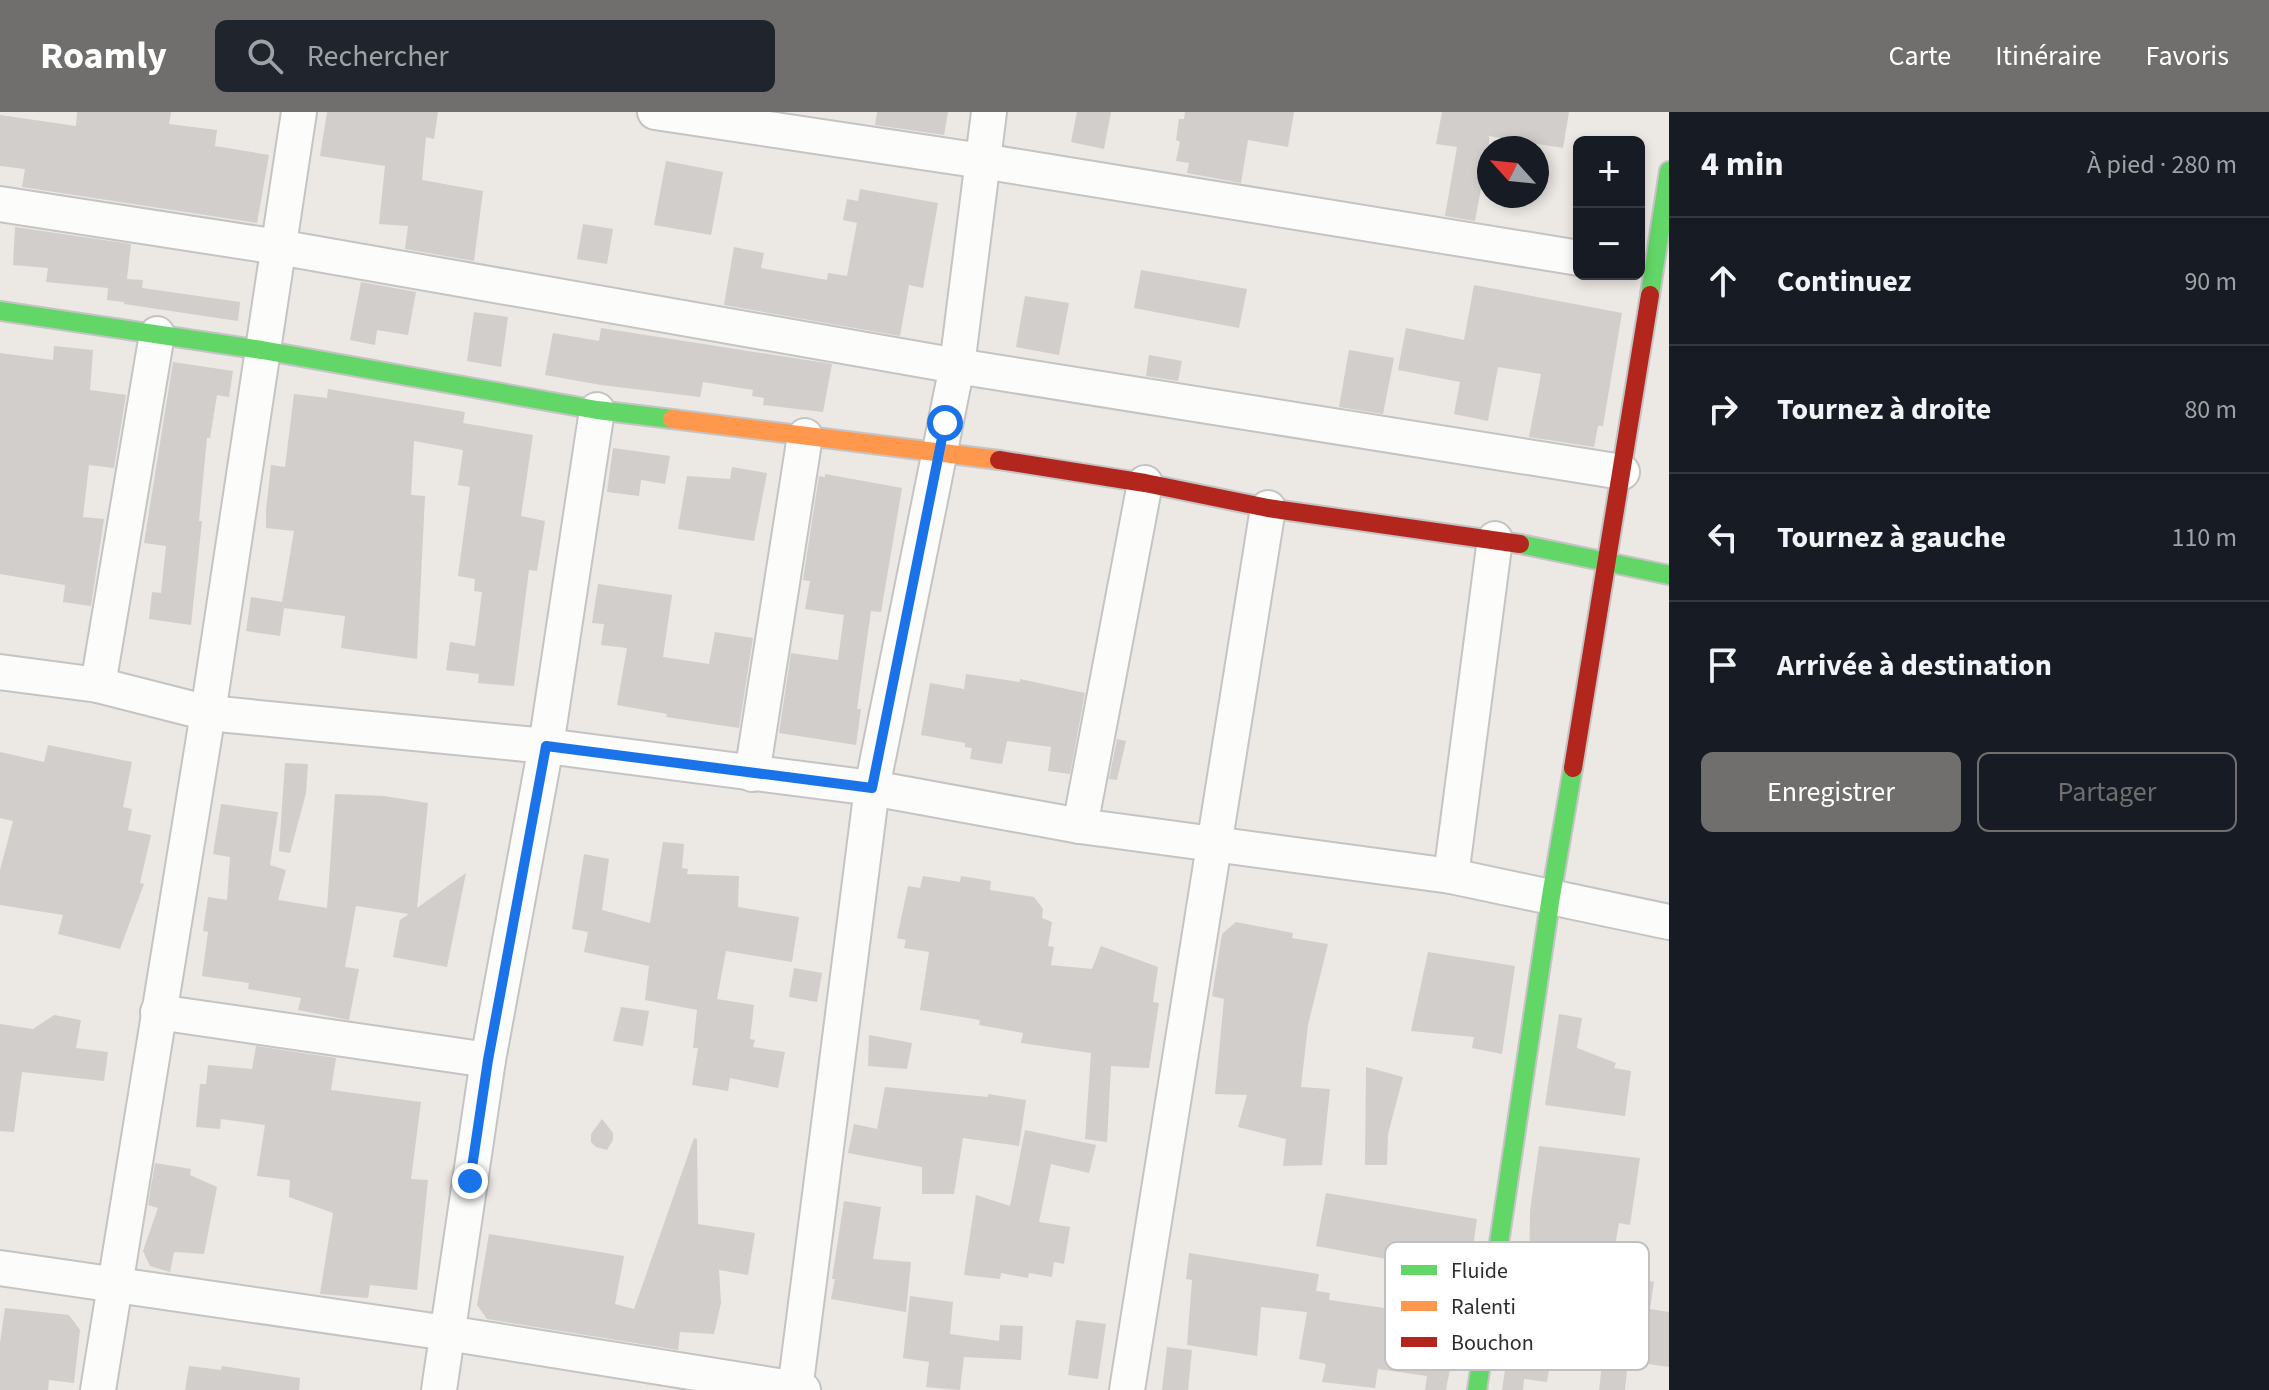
<!DOCTYPE html>
<html lang="fr">
<head>
<meta charset="utf-8">
<style>
  body { margin:0; font-family:"Source Sans 3",sans-serif; background:#20242c; color:#f1f3f6 }
  .controls { position:absolute; right:24px; top:24px; display:grid; overflow:hidden; border-radius:12px; box-shadow:0 4px 12px #0003 }
  .controls button { width:72px; height:72px; display:grid; place-items:center; padding:0; border:0; border-bottom:2px solid #363941; background:#171b24; color:#f1f3f6; font:40px sans-serif }
  .compass { position:absolute; left:1477px; top:24px; width:72px; height:72px; border-radius:50%; background:#171b24; box-shadow:0 4px 12px #0003; rotate:297deg }
  .stop { position:absolute; width:24px; height:24px; margin:-18px; border:6px solid #1a73e8; border-radius:50%; background:#fff }
  .stop.end { background:#1a73e8; border-color:#fff; box-shadow:0 2px 8px #0008 }
  .list { margin:0; padding:0; list-style:none }
  h2 { display:flex; justify-content:space-between; align-items:center; height:104px; margin:0; padding:0 32px; font-size:34px }
  h2 small { font-size:26px; font-weight:400; color:#9ea1a6 }
  .list li { display:grid; grid-template-columns:52px 1fr auto; gap:24px; align-items:center; box-sizing:border-box; height:128px; padding:0 32px; border-top:2px solid #363941 }
  .list b { display:block; font-size:30px; white-space:nowrap }
  .list em { font-size:26px; font-style:normal; color:#9ea1a6 }
  .actions { display:flex; gap:16px; padding:24px 32px }
  .actions a { flex:1; padding:18px 0; border:2px solid #706f6e; border-radius:12px; text-align:center; font-size:28px; color:#706f6e }
  .actions .main { background:#706f6e; color:#fff }
  .icon { flex:none; width:44px; height:44px; fill:none; stroke:currentColor; stroke-width:2; stroke-linecap:round; stroke-linejoin:round }
  .map { position:relative; flex:none; width:1669px; height:1278px; overflow:hidden }
  header { display:flex; align-items:center; gap:48px; box-sizing:border-box; height:112px; padding:0 40px; background:#706f6e; color:#fff }
  header strong { font-size:38px }
  nav { display:flex; gap:44px; margin-inline-start:auto; font-size:28px }
  .search { width:560px; height:72px; background:#20242c; display:flex; align-items:center; gap:20px; box-sizing:border-box; padding:0 28px; border-radius:12px; color:#9ea1a6; font-size:30px }
  main { display:flex }
  aside { flex:1; background:#171b24 }
  .map>svg:first-child { display:block }
  .building { fill:#d1cecb }
  .lines { fill:none; stroke-linecap:round; stroke-linejoin:round }
  .street-casing { stroke:#c5c4c5; stroke-width:38 }
  .fast-casing { stroke:#c5c4c5; stroke-width:22 }
  .slow-casing { stroke:#c5c4c5; stroke-width:22 }
  .jam-casing { stroke:#c5c4c5; stroke-width:22 }
  .street { stroke:#fcfcfb; stroke-width:34 }
  .fast { stroke:#63d668; stroke-width:18 }
  .slow { stroke:#ff974d; stroke-width:18 }
  .jam { stroke:#b3261e; stroke-width:18 }
  .route { stroke:#1a73e8; stroke-width:10 }
  .key { fill:#fff; stroke:#c0c0c0; stroke-width:2 }
  .key-label { font-size:22px; fill:#2e2e2e }
</style>
</head>
<body>
<header>
<strong>Roamly</strong>
<div class="search"><svg class="icon" aria-label="search" viewBox="0 0 24 24"><circle cx="10" cy="10" r="6"/><path d="M15 15l6 6"/></svg>Rechercher</div>
<nav><a>Carte</a><a>Itinéraire</a><a>Favoris</a></nav>
</header>
<main>
<div class="map">
<svg width="1669" height="1278" viewBox="0 0 1669 1278">
  <rect width="100%" height="100%" fill="#ece8e4"/>
  <!-- building -->
  <g class="building">
    <polygon points="77,0 171,0 169,12 217,18 215,34 269,43 257,111 22,75 25,57 0,54 0,3 76,14"/>
    <polygon points="327,0 438,0 434,27 426,25 422,68 483,79 474,149 405,137 408,114 379,112 385,54 320,44"/>
    <polygon points="877,0 948,0 944,23 875,13"/>
    <polygon points="1077,0 1111,0 1104,37 1071,30"/>
    <polygon points="1185,0 1294,0 1288,35 1248,28 1241,71 1187,61 1189,51 1176,49 1180,30 1176,28 1179,7 1184,7"/>
    <polygon points="1442,0 1569,0 1563,36 1489,24 1489,79 1481,77 1475,109 1445,104 1457,35 1436,32"/>
    <polygon points="666,49 723,60 711,123 654,113"/>
    <polygon points="860,77 938,91 923,176 909,173 900,224 724,193 734,135 764,141 761,156 827,168 828,161 847,164 857,111 843,108 847,87 858,89"/>
    <polygon points="583,112 613,117 607,152 577,147"/>
    <polygon points="15,115 131,132 127,167 143,168 142,176 240,190 238,209 124,192 124,190 107,188 108,176 46,170 48,156 13,153"/>
    <polygon points="1141,158 1247,177 1239,216 1134,196"/>
    <polygon points="361,170 416,180 408,223 377,218 375,233 350,228"/>
    <polygon points="1474,173 1622,201 1603,314 1598,314 1594,335 1529,325 1541,262 1498,255 1488,309 1454,302 1460,270 1398,258 1406,216 1464,228"/>
    <polygon points="1025,184 1069,191 1059,243 1016,235"/>
    <polygon points="474,200 508,205 501,255 467,249"/>
    <polygon points="601,216 832,252 823,300 763,293 764,286 752,284 753,278 703,270 700,285 601,273 545,263 553,221 599,229"/>
    <polygon points="54,234 93,238 90,278 126,283 114,356 89,353 83,405 104,407 91,494 63,490 65,473 0,462 0,241 53,248"/>
    <polygon points="1349,238 1394,246 1383,302 1339,295"/>
    <polygon points="1149,243 1182,249 1178,269 1146,264"/>
    <polygon points="173,250 233,259 229,285 217,283 210,326 207,326 199,409 202,409 191,513 149,507 152,480 161,481 166,434 144,431"/>
    <polygon points="328,277 465,300 463,311 533,323 521,404 545,409 537,459 529,458 514,574 478,571 479,562 446,558 450,530 475,534 482,480 474,479 475,467 458,464 470,375 458,373 463,338 414,329 411,383 425,384 417,547 341,536 345,504 284,496 280,524 246,519 251,485 282,490 294,419 266,416 266,398 271,353 285,355 294,282 327,286"/>
    <polygon points="613,336 670,344 665,372 641,368 639,384 607,380"/>
    <polygon points="732,355 767,361 754,429 678,417 687,364 730,367"/>
    <polygon points="825,362 902,376 881,500 871,499 857,597 861,597 856,633 779,621 791,541 838,548 844,503 805,497 810,469 803,468 819,364 825,365"/>
    <polygon points="598,472 672,483 663,545 709,552 715,520 753,526 739,616 666,605 667,602 617,593 627,536 601,533 604,512 592,511"/>
    <polygon points="966,562 1020,570 1020,567 1085,581 1070,662 1048,659 1051,635 1007,629 1002,652 970,647 972,636 965,635 965,631 921,623 930,571 964,577"/>
    <polygon points="1117,627 1126,629 1117,668 1109,667"/>
    <polygon points="48,633 132,650 123,695 132,697 128,718 151,723 140,771 144,772 120,837 58,822 63,803 0,793 0,758 13,709 0,706 0,640 44,650"/>
    <polygon points="285,651 308,652 306,681 290,741 279,739"/>
    <polygon points="335,682 384,684 428,691 417,796 466,761 447,855 393,845 400,808 409,802 356,794 345,855 359,857 349,908 298,898 301,886 248,877 249,871 202,864 208,820 203,819 208,785 227,788 230,745 213,742 221,692 278,700 270,753 286,758 278,788 327,796"/>
    <polygon points="663,730 684,732 682,756 688,757 687,762 739,764 738,795 799,805 792,850 726,839 717,887 754,893 750,927 755,928 753,935 785,940 778,976 730,966 728,979 692,973 698,936 693,936 697,898 645,888 649,854 584,840 588,820 572,817 584,742 609,747 602,798 650,811"/>
    <polygon points="923,764 960,770 961,764 991,769 990,778 1034,785 1043,797 1042,806 1052,810 1048,834 1054,835 1051,853 1092,857 1101,834 1158,855 1153,890 1159,891 1149,956 1111,954 1107,1030 1085,1027 1091,941 1021,931 1023,921 979,913 980,908 920,898 929,840 904,836 906,828 897,826 908,774 920,776"/>
    <polygon points="1236,810 1293,821 1292,826 1328,832 1308,913 1301,975 1330,977 1322,1053 1283,1054 1286,1027 1238,1015 1247,983 1215,982 1224,887 1212,884 1222,822"/>
    <polygon points="1428,840 1515,854 1502,942 1472,936 1474,925 1411,919"/>
    <polygon points="794,856 822,861 817,890 789,885"/>
    <polygon points="621,895 649,899 643,934 613,929"/>
    <polygon points="1559,902 1582,906 1577,936 1616,951 1614,956 1631,959 1625,1004 1545,993"/>
    <polygon points="54,903 81,908 76,936 108,940 104,969 22,960 14,1020 0,1019 0,912 33,917"/>
    <polygon points="869,923 912,931 907,957 868,954"/>
    <polygon points="256,934 336,946 331,978 421,990 411,1067 428,1068 417,1178 370,1173 368,1186 320,1182 333,1101 289,1085 290,1068 257,1064 265,1013 221,1007 220,1017 196,1015 200,972 206,972 208,953 252,957"/>
    <polygon points="1366,955 1403,965 1388,1022 1387,1053 1365,1053"/>
    <polygon points="885,975 988,985 988,982 1026,988 1019,1034 963,1026 954,1082 922,1082 922,1055 848,1041 854,1012 877,1017"/>
    <polygon points="602,1007 613,1021 613,1028 607,1038 596,1035 591,1030 591,1022"/>
    <polygon points="1025,1018 1096,1033 1089,1061 1051,1052 1039,1110 1070,1115 1064,1152 1054,1150 1052,1165 1029,1161 1028,1166 1001,1161 1000,1167 964,1163 976,1083 1010,1094"/>
    <polygon points="694,1026 697,1027 698,1112 755,1121 748,1163 719,1158 721,1191 714,1222 680,1220 678,1238 487,1207 477,1193 489,1122 624,1144 615,1192 634,1197"/>
    <polygon points="1539,1034 1640,1046 1630,1113 1619,1111 1611,1157 1617,1158 1617,1161 1654,1170 1650,1197 1669,1200 1669,1255 1628,1249 1625,1278 1599,1278 1602,1253 1552,1242 1566,1184 1529,1180 1530,1099"/>
    <polygon points="155,1051 191,1057 190,1063 217,1075 204,1142 174,1140 170,1160 150,1154 143,1139 158,1096 148,1093"/>
    <polygon points="1326,1081 1477,1107 1463,1205 1460,1204 1446,1278 1425,1278 1427,1264 1378,1257 1375,1276 1322,1270 1326,1252 1299,1247 1307,1200 1261,1195 1257,1244 1187,1233 1192,1168 1186,1167 1189,1141 1319,1162 1316,1179 1330,1181 1329,1188 1384,1196 1392,1148 1316,1134"/>
    <polygon points="844,1089 881,1095 873,1147 911,1150 906,1200 831,1187 835,1167 832,1167"/>
    <polygon points="910,1184 953,1190 950,1222 999,1229 1000,1213 1023,1214 1021,1248 964,1245 960,1278 926,1275 929,1250 903,1246"/>
    <polygon points="5,1196 69,1203 80,1218 74,1271 49,1268 48,1278 0,1278 0,1231"/>
    <polygon points="1076,1208 1106,1212 1098,1267 1068,1263"/>
    <polygon points="1509,1232 1552,1239 1547,1270 1524,1267 1523,1278 1502,1278"/>
    <polygon points="1167,1235 1192,1238 1188,1278 1162,1278"/>
    <polygon points="189,1254 221,1258 222,1254 300,1266 299,1278 185,1278"/>
  </g>
  <g class="lines">
    <defs>
      <g id="street">
        <polyline points="655,0 982,49 1579,146"/>
        <polyline points="0,92 278,135 957,254 1622,360"/>
        <polyline points="0,560 98,573 208,601 546,634 872,676 1080,714 1451,764 1669,810"/>
        <polyline points="98,573 157,222"/>
        <polyline points="752,662 805,324"/>
        <polyline points="1080,714 1145,371"/>
        <polyline points="1451,764 1495,427"/>
        <polyline points="158,900 488,948"/>
        <polyline points="0,1156 447,1221 803,1278"/>
        <polyline points="98,1278 208,601 299,0"/>
        <polyline points="439,1278 488,948 546,634 597,298"/>
        <polyline points="795,1278 872,676 957,254 989,0"/>
        <polyline points="1127,1278 1268,396"/>
      </g>
      <g id="fast">
        <polyline points="1650,183 1669,59"/>
        <polyline points="0,199 262,238 597,298 672,307"/>
        <polyline points="1520,432 1669,463"/>
        <polyline points="1477,1278 1551,784 1573,656"/>
      </g>
      <polyline id="slow" points="672,307 999,348"/>
      <g id="jam">
        <polyline points="999,348 1145,371 1268,396 1520,432"/>
        <polyline points="1573,656 1650,183"/>
      </g>
    </defs>
    <!-- street casing -->
    <use href="#street" class="street-casing"/>
    <!-- fast casing -->
    <use href="#fast" class="fast-casing"/>
    <!-- slow casing -->
    <use href="#slow" class="slow-casing"/>
    <!-- jam casing -->
    <use href="#jam" class="jam-casing"/>
    <!-- street -->
    <use href="#street" class="street"/>
    <!-- fast -->
    <use href="#fast" class="fast"/>
    <!-- slow -->
    <use href="#slow" class="slow"/>
    <!-- jam -->
    <use href="#jam" class="jam"/>
  </g>
  <g class="lines">
    <!-- route -->
    <polyline class="route" points="470,1069 488,948 546,634 872,676 945,311"/>
  </g>
  <!-- legend -->
  <rect x="1385" y="1130" width="264" height="128" rx="12" class="key"/>
  <rect x="1401" y="1153" width="36" height="10" fill="#63d668"/>
  <rect x="1401" y="1189" width="36" height="10" fill="#ff974d"/>
  <rect x="1401" y="1225" width="36" height="10" fill="#b3261e"/>
  <g class="key-label">
    <text x="1451" y="1166">Fluide</text>
    <text x="1451" y="1202">Ralenti</text>
    <text x="1451" y="1238">Bouchon</text>
  </g>
</svg>
<div class="controls">
<button>+</button>
<button>−</button>
</div>
<svg class="compass" viewBox="-18 -18 36 36"><path d="M0-13l5 13h-10z" fill="#e53935"/><path d="M0 13l5-13h-10z" fill="#9ea1a6"/></svg>
<div class="stop" style="left:945px;top:311px"></div>
<div class="stop end" style="left:470px;top:1069px"></div>
</div>
<aside>
<h2>4 min<small>À pied · 280 m</small></h2>
<ul class="list">
<li><svg class="icon" aria-label="ahead" viewBox="0 0 24 24"><path d="M12 20V5M6 11l6-6 6 6"/></svg><div><b>Continuez</b></div><em>90 m</em></li>
<li><svg class="icon" aria-label="right" viewBox="0 0 24 24"><path d="M7 20v-9h11M14 6l5 5-5 5"/></svg><div><b>Tournez à droite</b></div><em>80 m</em></li>
<li><svg class="icon" aria-label="left" viewBox="0 0 24 24"><path d="M17 20v-9H6M10 6l-5 5 5 5"/></svg><div><b>Tournez à gauche</b></div><em>110 m</em></li>
<li><svg class="icon" aria-label="arrive" viewBox="0 0 24 24"><path d="M6 21V4h12l-3 4 3 4H6"/></svg><div><b>Arrivée à destination</b></div></li>
</ul>
<div class="actions"><a class="main">Enregistrer</a><a>Partager</a></div>
</aside>
</main>
</body>
</html>
